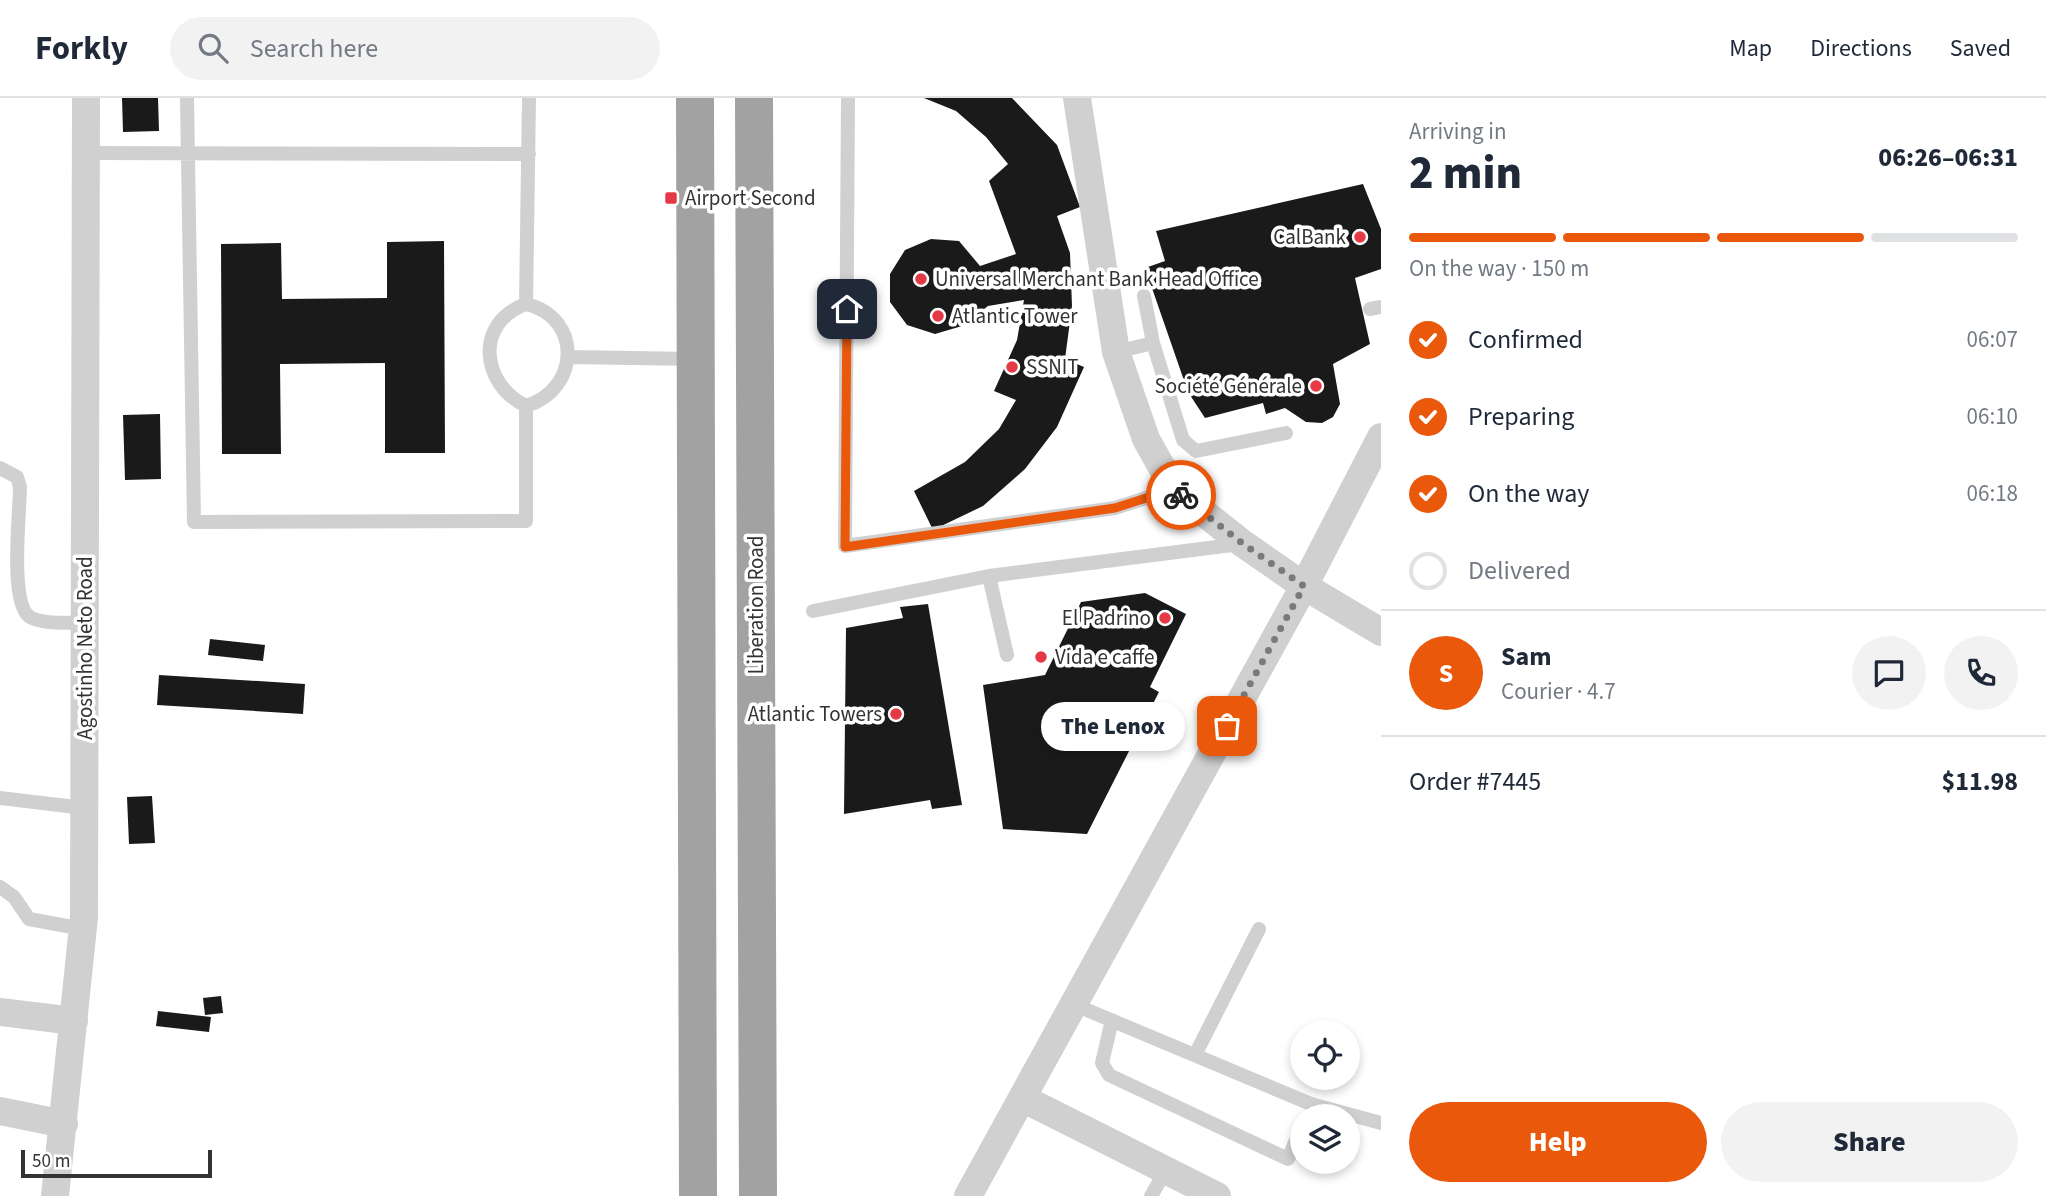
<!DOCTYPE html>
<html lang="en">
<head>
<meta charset="utf-8">
<style>
	body { margin:0; font-family:"Source Sans 3",sans-serif; background:#f2f2f3; color:#1f2937; height:100vh; display:flex; flex-direction:column; font-size:26px; white-space:nowrap }
	* { box-sizing:border-box; margin:0 }
	p { font-size:23px; color:#747a83 }
	.icon { flex:none; width:38px; height:38px; fill:none; stroke:currentColor; stroke-width:2; stroke-linecap:round; stroke-linejoin:round }
	.map { position:relative; flex:1; overflow:hidden }
	.drawer { display:flex; flex-direction:column; background:#fff; width:665px }
	.drawer>* { flex:none }
	.tools { position:absolute; left:1290px; top:922px; display:grid; gap:14px }
	.tools a { display:grid; place-items:center; width:70px; height:70px; border-radius:50%; background:#fff; box-shadow:0 4px 10px #0003; font-size:35px }
	.scale { position:absolute; left:21px; bottom:18px; width:191px; box-sizing:border-box; padding-left:7px; border:4px solid #333; border-top:0; font-size:19px; line-height:24px; white-space:nowrap; color:#333; -webkit-text-stroke:5px #fff; paint-order:stroke }
	.pin { position:absolute; display:grid; place-items:center; width:60px; height:60px; color:#fff; margin:-30px; border-radius:14px; box-shadow:0 4px 10px #0006 }
	.courier { position:absolute; display:grid; place-items:center; width:70px; height:70px; margin:-35px; border:5px solid #ea580c; border-radius:50%; background:#fff; color:#222; box-shadow:0 2px 9px #0007 }
	.bubble { position:absolute; height:49px; border-radius:24px; background:#fff; box-shadow:0 4px 10px #0003; font-size:23px; font-weight:800; line-height:49px; text-align:center }
	.headline em { font-style:normal; font-weight:800 }
	.headline div { display:flex; flex-direction:column-reverse }
	.headline { display:flex; align-items:center; justify-content:space-between; height:119px; padding:0 28px }
	h1 { font-size:46px; font-weight:800; line-height:52px }
	.bar { display:grid; grid-template-columns:repeat(4,1fr); gap:10px 7px; align-content:center; height:84px; padding:0 28px }
	.bar i { height:9px; border-radius:5px; background:#e0e1e3 }
	.bar .current { background:#ea580c }
	.bar p { grid-column:span 4 }
	.line { display:flex; align-items:center; gap:18px; padding:0 28px; border-top:2px solid #e0e1e3 }
	.line div { flex:1 }
	.round { display:grid; place-items:center; flex:none; width:74px; height:74px; border-radius:37px; background:#f2f2f3 }
	ol { padding:0 28px; list-style:none }
	li { display:flex; align-items:center; gap:21px; height:77px }
	li p { margin-inline-start:auto }
	li .icon { padding:7px; border-radius:50%; background:#ea580c; color:#fff; stroke-width:4 }
	li:last-child { color:#747a83 }
	li i { width:38px; height:38px; border:4px solid #e0e1e3; border-radius:50% }
	.action { display:flex; gap:14px; margin-top:auto; padding:14px 28px }
	.action a { flex:1; height:80px; border-radius:42px; background:#ea580c; color:#fff; font-size:28px; font-weight:800; line-height:80px; text-align:center }
	.action a+a { background:#f2f2f3; color:#1f2937 }
	header { display:flex; align-items:center; gap:42px; box-sizing:border-box; height:98px; padding:0 35px; background:#fff; border-bottom:2px solid #e0e1e3 }
	header strong { font-size:33px }
	nav { display:flex; gap:38px; margin-inline-start:auto; font-size:24px }
	.search { width:490px; height:63px; background:#f2f2f3; display:flex; align-items:center; gap:18px; box-sizing:border-box; padding:0 24px; border-radius:38px; color:#747a83; font-size:26px }
	main { display:flex; flex:1; min-height:0 }
	.map>svg:first-child { display:block }
	.building { fill:#1a1a1a }
	.lines { fill:none; stroke-linecap:round; stroke-linejoin:round }
	.service { stroke:#d0d0d0; stroke-width:14 }
	.minor { stroke:#d0d0d0; stroke-width:28 }
	.trunk { stroke:#a2a2a2; stroke-width:38 }
	.done { stroke:#7a7a7a; stroke-width:7; stroke-dasharray:0 12.6 }
	.route { stroke:#ea580c; stroke-width:9 }
	.poi-dot { fill:#e63946; stroke:#fff; stroke-width:2.5 }
	.labels { text-anchor:middle; stroke-width:7; stroke-linejoin:round; paint-order:stroke }
	.poi-label { font-size:21px; fill:#333; stroke:#fff; text-anchor:start }
	.street-label { font-size:21px; fill:#333; stroke:#fff }
</style>
</head>
<body>
<header>
<strong>Forkly</strong>
<div class="search"><svg class="icon" aria-label="search" viewBox="0 0 24 24"><circle cx="10" cy="10" r="6"/><path d="M15 15l6 6"/></svg>Search here</div>
<nav><a>Map</a><a>Directions</a><a>Saved</a></nav>
</header>
<main>
<div class="map">
<svg width="1381" height="1098" viewBox="0 0 1381 1098">
	<rect width="100%" height="100%" fill="#fff"/>
	<path class="building" d="M122,0h36l1,33 -36,1z
		M924,0h88l45,47 23,62 -23,9 13,37 2,53 -7,53 19,8 -27,60 -32,42 -42,37 -50,24 -19,-39 51,-29 34,-33 17,-29 -22,-9 23,-51 7,-40 -36,6 -26,20 -27,8 -28,-9 -17,-23v-28l15,-24 26,-11 28,2 21,25 36,-12 -27,-73 19,-17 -22,-27 -30,-26z
		M1363,86l18,45v40l-26,9 15,66 -37,20 7,40 -7,13 -11,6 -16,-1 -21,-14 -19,6 -3,-11 -58,15 -17,-26 -43,-124 20,-7 -9,-30z
		M444,143l1,212h-60v-90l-105,1 1,90h-59l-1,-210 60,-1 1,56 105,-1v-56z
		M160,316l1,65 -36,1 -2,-65z
		M1145,495l41,21 -36,73 9,5 -72,142 -84,-5 -20,-144 62,-10 36,-73z
		M928,506l34,201 -30,4 -2,-9 -86,14 2,-186 57,-10 -3,-11z
		M210,541l55,6 -2,16 -55,-6z
		M159,577l146,9 -2,30 -146,-9z
		M152,698l3,47 -26,1 -2,-47z
		M221,898l2,17 -18,2 -2,-17z
		M158,913l53,6 -2,15 -53,-6z"/>
	<g class="lines">
		<path class="service" d="M187,0l7,424 332,-1v-115
			M848,0l-3,448 270,-38 59,-19
			M86,55l443,1
			M1144,198l9,47 30,97 13,11 90,-18
			M526,206c56,13 55,85 0,102 -45,-22 -52,-83 0,-102z
			M526,206l3,-206
			M1370,211l11,-2
			M1116,254l37,-9
			M568,259l127,2
			M0,370l17,9 3,10c0,25 -11,117 10,130 14,8 38,5 54,6
			M989,478l18,79
			M813,513l176,-35 251,-32
			M0,700l84,10
			M0,789l14,10 15,22 54,10
			M1075,907l236,99 70,19
			M1112,922l-10,43 7,12 179,84 14,-33
			M1195,957l64,-126
			M1151,1098l15,-26"/>
		<path class="minor" d="M1077,0l39,254 30,87 28,50 68,54 62,43 77,46
			M0,914l74,9
			M1024,1001l193,97
			M0,1013l64,13
			M55,1098l29,-279 2,-819
			M968,1098l336,-610 77,-149"/>
		<path class="trunk" d="M695,0l3,1098
			M754,0l4,1098"/>
	</g>
	<g class="lines">
		<path class="done" d="M1181,397l61,48 62,43 -77,140"/>
		<path class="route" d="M847,211l-2,238 270,-39 59,-19 7,6"/>
	</g>
	<g class="poi-dot">
		<rect x="664" y="93" width="14" height="14" rx="3.5"/>
		<circle cx="1360" cy="139" r="7"/>
		<circle cx="921" cy="181" r="7"/>
		<circle cx="938" cy="218" r="7"/>
		<circle cx="1012" cy="269" r="7"/>
		<circle cx="1316" cy="288" r="7"/>
		<circle cx="1165" cy="520" r="7"/>
		<circle cx="1041" cy="559" r="7"/>
		<circle cx="896" cy="616" r="7"/>
	</g>
	<g class="labels">
		<g class="poi-label">
			<text x="685" y="107">Airport Second</text>
			<text x="1346" y="146" text-anchor="end">CalBank</text>
			<text x="935" y="188">Universal Merchant Bank Head Office</text>
			<text x="952" y="225">Atlantic Tower</text>
			<text x="1026" y="276">SSNIT</text>
			<text x="1302" y="295" text-anchor="end">Société Générale</text>
			<text x="1151" y="527" text-anchor="end">El Padrino</text>
			<text x="1055" y="566">Vida e caffe</text>
			<text x="882" y="623" text-anchor="end">Atlantic Towers</text>
		</g>
		<g class="street-label">
			<text transform="translate(756 507) rotate(-90)" y="7">Liberation Road</text>
			<text transform="translate(85 550) rotate(-90)" y="7">Agostinho Neto Road</text>
		</g>
	</g>
</svg>
<div class="tools">
<a><svg class="icon" aria-label="locate" viewBox="0 0 24 24"><circle cx="12" cy="12" r="6"/><path d="M12 2v4M12 18v4M2 12h4M18 12h4"/></svg></a>
<a><svg class="icon" aria-label="layers" viewBox="0 0 24 24"><path d="M12 4l9 5-9 5-9-5zM3 14l9 5 9-5"/></svg></a>
</div>
<div class="scale">50 m</div>
<div class="pin" style="left:1227px;top:628px;background:#ea580c"><svg class="icon" aria-label="bag" viewBox="0 0 24 24"><path d="M5 8h14l-1 12H6zM9 8a3 3 0 0 1 6 0"/></svg></div>
<div class="pin" style="left:847px;top:211px;background:#1f2937"><svg class="icon" aria-label="home" viewBox="0 0 24 24"><path d="M3 11l9-7 9 7M6 9v11h12V9"/></svg></div>
<div class="courier" style="left:1181px;top:397px"><svg class="icon" aria-label="bike" viewBox="0 0 24 24"><circle cx="6" cy="16" r="4"/><circle cx="18" cy="16" r="4"/><path d="M6 16l4-8h5l3 8M10 8l3 8H6M13 5h3"/></svg></div>
<div class="bubble" style="left:1041px;top:604px;width:144px">The Lenox</div>
</div>
<section class="drawer">
<div class="headline"><div><h1>2 min</h1><p>Arriving in</p></div><em>06:26–06:31</em></div>
<div class="bar"><i class="current"></i><i class="current"></i><i class="current"></i><i></i><p>On the way · 150 m</p></div>
<ol>
<li><svg class="icon" aria-label="check" viewBox="0 0 24 24"><path d="M5 12l5 5 9-10"/></svg>Confirmed<p>06:07</p></li>
<li><svg class="icon" aria-label="check" viewBox="0 0 24 24"><path d="M5 12l5 5 9-10"/></svg>Preparing<p>06:10</p></li>
<li><svg class="icon" aria-label="check" viewBox="0 0 24 24"><path d="M5 12l5 5 9-10"/></svg>On the way<p>06:18</p></li>
<li><i></i>Delivered</li>
</ol>
<div class="line" style="height:126px"><b class="round" style="background:#ea580c;color:#fff">S</b><div><b>Sam</b><p>Courier · 4.7</p></div><a class="round"><svg class="icon" aria-label="chat" viewBox="0 0 24 24"><path d="M4 5h16v11H9l-5 4z"/></svg></a><a class="round"><svg class="icon" aria-label="phone" viewBox="0 0 24 24"><path d="M5 4h4l2 5-3 2q2 4 5 5l2-3 5 2v4C11 20 4 13 5 4z"/></svg></a></div>
<div class="line" style="height:91px"><div>Order #7445</div><b>$11.98</b></div>
<div class="action"><a>Help</a><a>Share</a></div>
</section>
</main>
</body>
</html>
